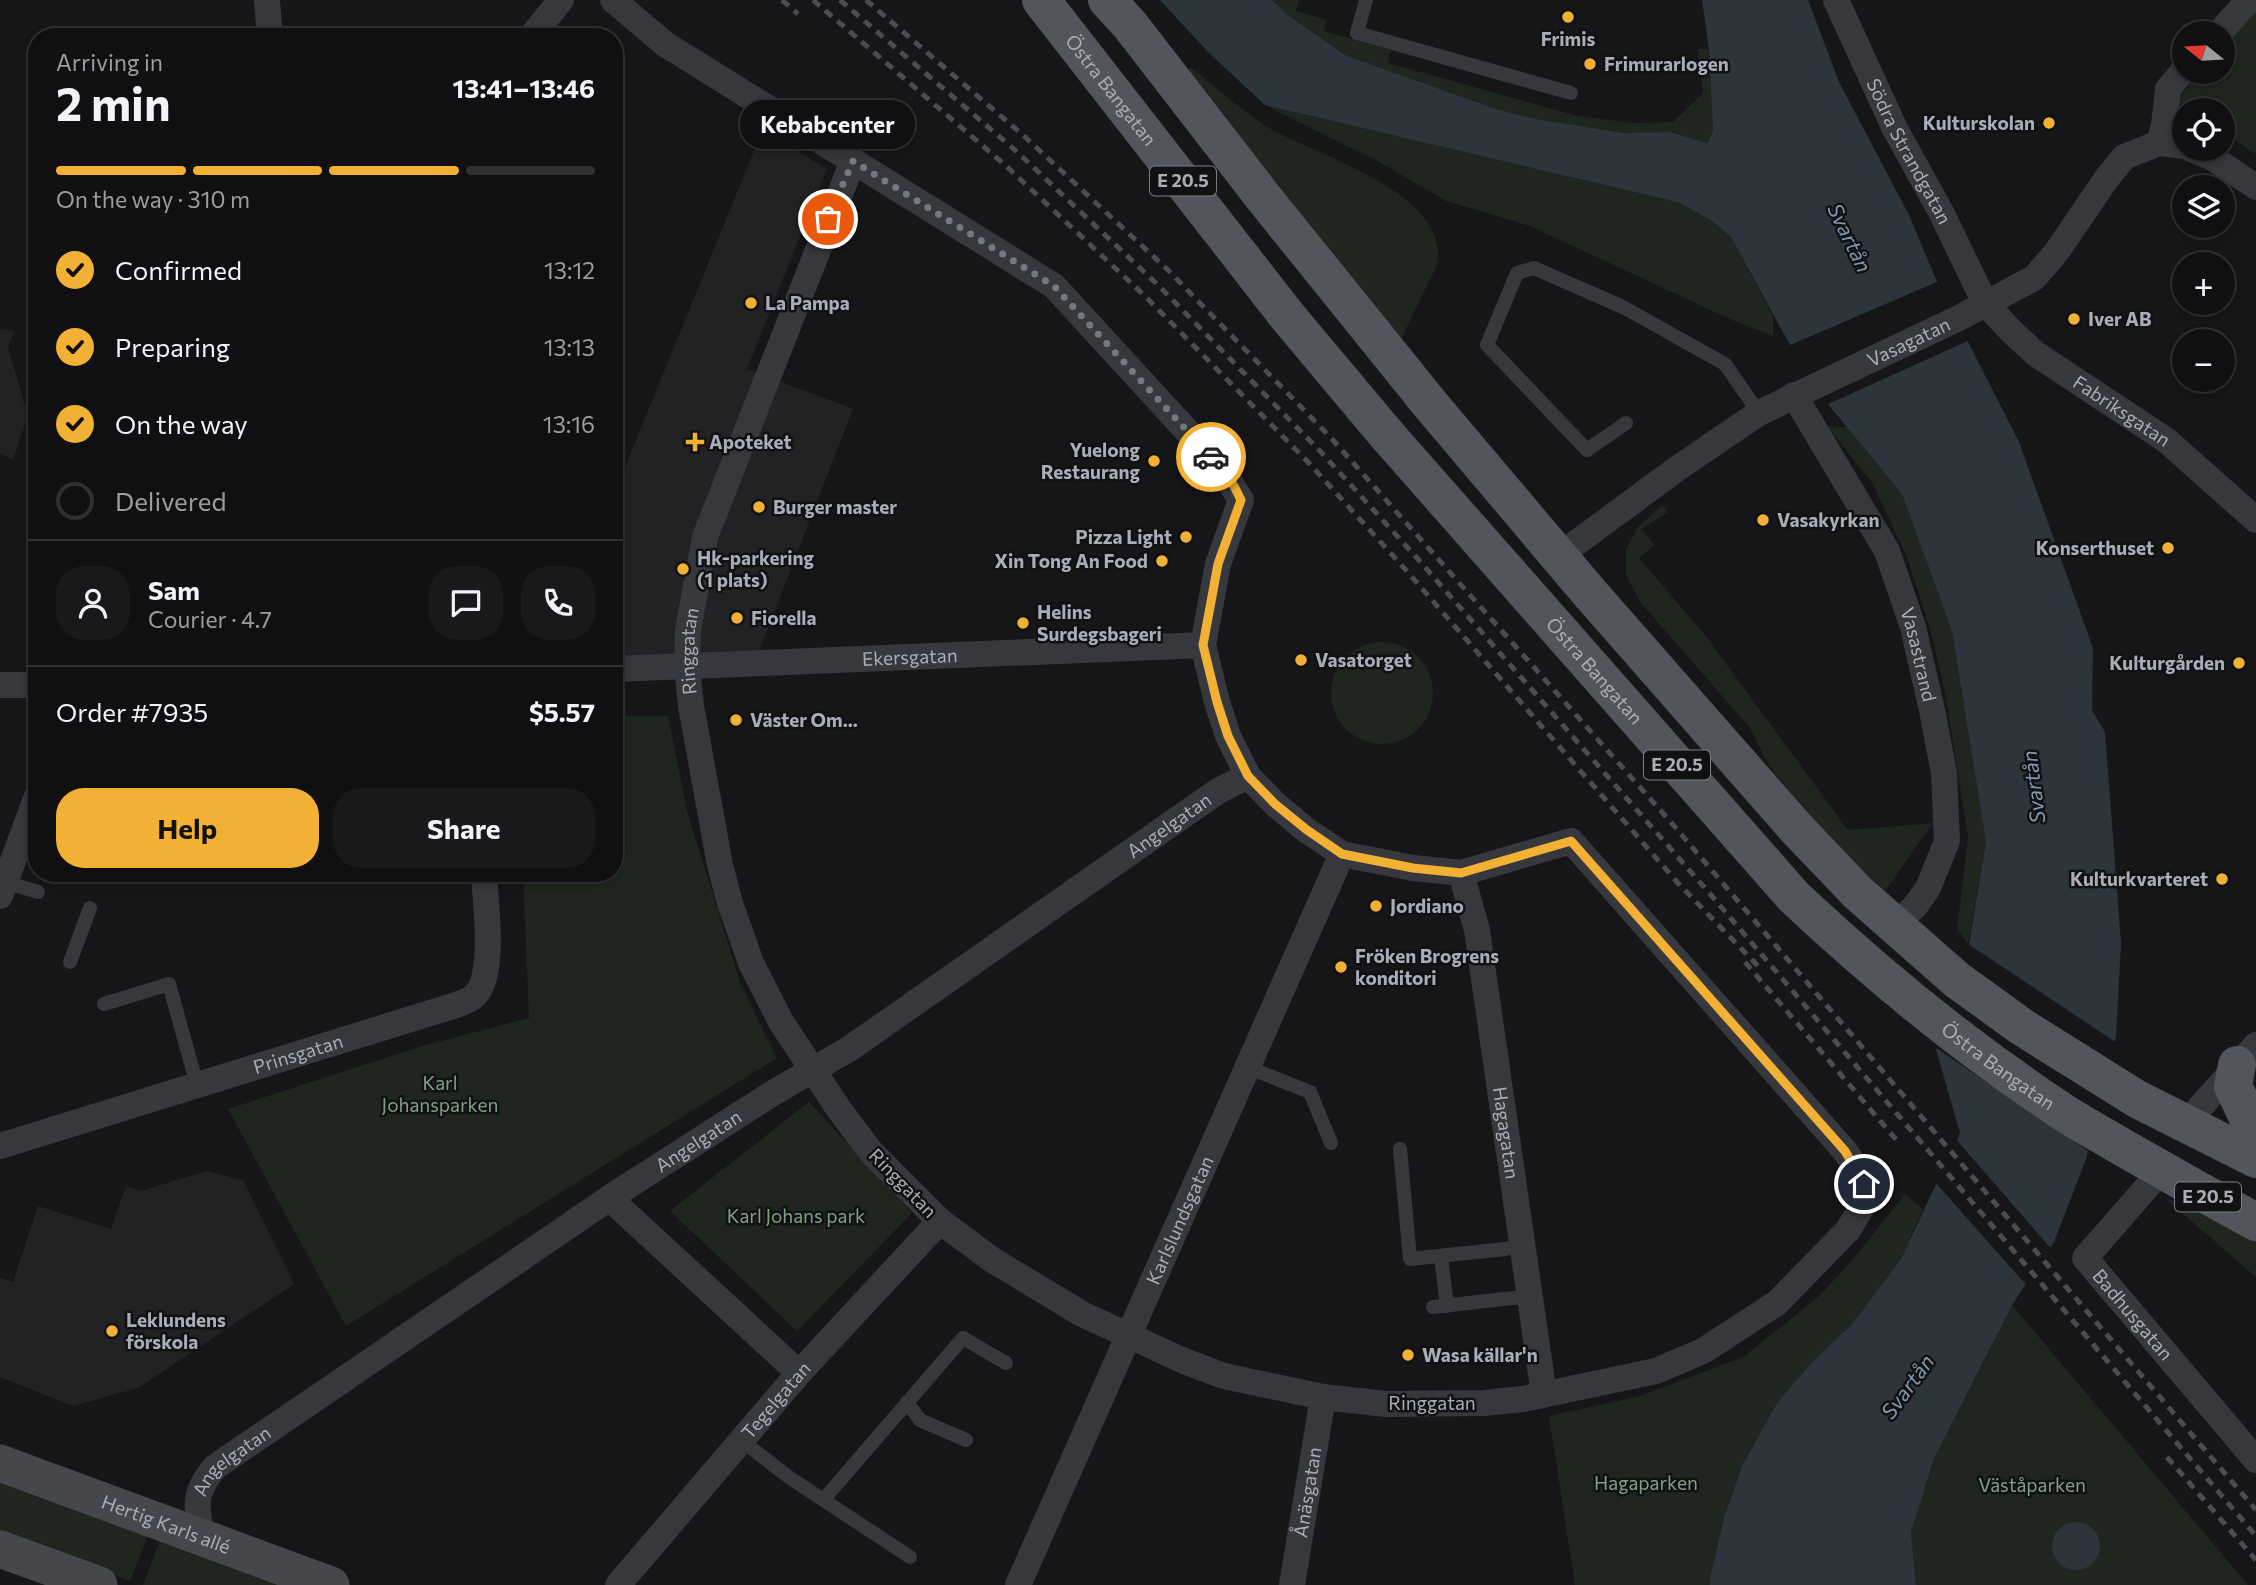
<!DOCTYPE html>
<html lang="en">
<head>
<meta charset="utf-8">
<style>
	body { margin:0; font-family:Commissioner,sans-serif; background:#19191b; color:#f1f3f6; height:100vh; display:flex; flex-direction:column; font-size:26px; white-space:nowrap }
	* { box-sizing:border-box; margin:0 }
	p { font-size:23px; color:#9c9d9f }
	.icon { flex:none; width:38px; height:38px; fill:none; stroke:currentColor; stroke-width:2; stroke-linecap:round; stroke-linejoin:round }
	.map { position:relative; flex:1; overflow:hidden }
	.sheet { position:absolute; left:28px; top:28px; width:595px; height:854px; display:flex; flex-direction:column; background:#101012; border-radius:28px; box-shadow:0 4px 10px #0003,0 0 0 2px #303032 }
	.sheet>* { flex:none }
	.needle { width:46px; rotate:288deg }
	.tools { position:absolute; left:2172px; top:21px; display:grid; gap:14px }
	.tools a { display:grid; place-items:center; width:63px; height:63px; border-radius:50%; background:#101012; box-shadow:0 4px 10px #0003,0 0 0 2px #303032; font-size:35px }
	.pin { position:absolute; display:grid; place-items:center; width:60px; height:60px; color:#fff; margin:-30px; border:4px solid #fff; border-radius:50%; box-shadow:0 2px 7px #0007 }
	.courier { position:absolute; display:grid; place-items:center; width:70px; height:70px; margin:-35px; border:5px solid #f2b134; border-radius:50%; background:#fff; color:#222; box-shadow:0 2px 9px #0007 }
	.bubble { position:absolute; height:49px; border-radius:24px; background:#101012; box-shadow:0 4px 10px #0003,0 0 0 2px #303032; font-size:23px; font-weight:700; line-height:49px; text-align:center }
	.headline em { font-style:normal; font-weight:700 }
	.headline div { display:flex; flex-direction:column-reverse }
	.headline { display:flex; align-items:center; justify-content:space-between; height:119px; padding:0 28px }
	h1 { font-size:46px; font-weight:700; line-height:52px }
	.bar { display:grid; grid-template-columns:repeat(4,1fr); gap:10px 7px; align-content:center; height:84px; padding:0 28px }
	.bar i { height:9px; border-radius:5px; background:#303032 }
	.bar .current { background:#f2b134 }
	.bar p { grid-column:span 4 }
	.line { display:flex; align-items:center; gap:18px; padding:0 28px; border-top:2px solid #303032 }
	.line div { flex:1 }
	.round { display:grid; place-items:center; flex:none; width:74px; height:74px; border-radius:28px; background:#19191b }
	ol { padding:0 28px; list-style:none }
	li { display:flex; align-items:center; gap:21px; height:77px }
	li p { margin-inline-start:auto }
	li .icon { padding:7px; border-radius:50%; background:#f2b134; color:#111; stroke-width:4 }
	li:last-child { color:#9c9d9f }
	li i { width:38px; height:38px; border:4px solid #303032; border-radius:50% }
	.action { display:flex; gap:14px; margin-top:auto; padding:14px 28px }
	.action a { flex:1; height:80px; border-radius:28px; background:#f2b134; color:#111; font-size:28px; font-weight:700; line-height:80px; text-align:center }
	.action a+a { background:#19191b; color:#f1f3f6 }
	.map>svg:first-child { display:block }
	.built { fill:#222225 }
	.green { fill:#1e261f }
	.water { fill:#2c353c }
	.pier { fill:#161618 }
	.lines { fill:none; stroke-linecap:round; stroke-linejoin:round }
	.lane { stroke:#37383d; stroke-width:14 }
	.street { stroke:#37383d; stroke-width:26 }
	.secondary { stroke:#45474d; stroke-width:37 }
	.primary { stroke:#53555c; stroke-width:38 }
	.rail { stroke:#4a4c52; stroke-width:5; stroke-dasharray:9 7; stroke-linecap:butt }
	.done { stroke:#757880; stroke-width:7; stroke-dasharray:0 12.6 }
	.route { stroke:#f2b134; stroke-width:9 }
	.poi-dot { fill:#f2b134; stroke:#111113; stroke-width:2.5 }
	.labels { text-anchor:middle; stroke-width:5; stroke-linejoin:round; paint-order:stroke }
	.shield { fill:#111113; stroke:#7b7e86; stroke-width:2 }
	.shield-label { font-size:18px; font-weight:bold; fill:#a8adb8 }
	.poi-label { font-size:19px; font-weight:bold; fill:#a8adb8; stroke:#111113; text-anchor:start }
	.street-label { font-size:19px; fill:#a8adb8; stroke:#111113 }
	.park-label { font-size:19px; fill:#7fa381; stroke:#111113 }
	.water-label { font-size:21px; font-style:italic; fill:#7f9bb3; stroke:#111113 }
</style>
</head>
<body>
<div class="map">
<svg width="2256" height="1585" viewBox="0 0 2256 1585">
	<rect width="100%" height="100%" fill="#161618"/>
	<path class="built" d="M763,129l64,40 -80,200 106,40 -95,245 -144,3v-163z
		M0,329l14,2 -6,17 20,67 -15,45 -13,-7z
		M206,1171l37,9 51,104 -156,104 -65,18 -73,-29v-99l13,4 25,-76 73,23 15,-43 15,5z"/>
	<path class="green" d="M1272,0h27l-3,11 31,9 -3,11 67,19 -3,13 190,53 55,7 40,-1 30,-29 -5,-44h11l4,83 -6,11 -37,-11 -46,1 -88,-14 -34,-8 -155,-55 -58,-40z
		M2256,8v146l-33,-22 -1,-22h-33l-13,-9 25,-29h21l1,-25z
		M1191,67c26,21 51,45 80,62 46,26 173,63 167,130 0,8 -7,17 -10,24 -10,21 -20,42 -30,63l-216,-273z
		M1265,105l412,97 34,18 20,17 42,79v20l-41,-16 -202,-94 -84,-25 -70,-41z
		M1827,426l20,1 55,67 50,137 34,211 -18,102 -11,-15 11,-92 -23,-145 -14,-60 -24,-75 -34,-73z
		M1662,505l6,7 -26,17 12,16 -15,13 66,77 143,195 85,-7 -48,68 -50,-45 -39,-46 -28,-36 -18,-36 -109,-125 -15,-28v-26l12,-22z
		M1331 693a51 51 0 1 1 102 0a51 51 0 1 1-102 0Z
		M614,716h54l19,95 54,174 36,73 -431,268 -118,-217 194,-63 107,-28 -6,-145h91z
		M809,1102l103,111 -115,118 -127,-120z
		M1905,1194l18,15 -22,50 -48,64 -41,39 -35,41 -34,61 -18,50 -14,59 -1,12h-135l-26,-169 91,-20 103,-39 76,-61 30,-32z
		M2166,1199l17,4 73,36v38z
		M2012,1305l236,280h-332l-5,-53 23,-73z
		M0,1479l148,56 -18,46 -130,-49z
		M161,1538l127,47h-145z"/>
	<path class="water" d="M1160,0h112l17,16 58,40 155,55 34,8 88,14 46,-1 37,11 6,-11 -4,-83 -7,-49h106l31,82 70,133 26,62 84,165 74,206 -1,62 13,22 16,211 -5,93 -30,123 -32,83 -42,63 -78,154 -23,73 5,53h-206l1,-12 14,-59 18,-50 34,-61 35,-41 41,-39 48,-64 59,-126 -24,-84 33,-105 17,-102 -34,-211 -50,-137 -74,-90 -39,-61 -58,-106 -20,-17 -34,-18 -412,-97 -57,-53z
		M2052 1546a24 24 0 1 1 48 0a24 24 0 1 1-48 0Z"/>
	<path class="pier" d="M1939,281l31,59 -144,65 -38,-59z
		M1968,944l149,99 -26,110 -156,-106z
		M1954,1137l99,114 -25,36 -93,-105z"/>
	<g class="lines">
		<path class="lane" d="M1366,0l-9,33 214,60
			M1626,423l-39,27 -100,-105 30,-72 17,-5 89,39 102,57 34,49
			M5,882l33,10
			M70,962l20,-54
			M104,1004l65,-20 28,101
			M1247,1067l63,25 21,51
			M1400,1149l10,110 95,-10 17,-5
			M1441,1256l6,50
			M1433,1307l97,-11
			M907,1402l13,18 46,20
			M742,1441l48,37 120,79
			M824,1499l139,-161 43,25"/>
		<g class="street">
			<path d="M267,0l3,37"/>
			<path id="s1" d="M613,0l52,44 389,242 166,181 21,33 -23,64 -15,81 14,57 11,34 20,40 27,28 31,26 36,24 71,14 48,5 110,-32 274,310 16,24 6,18 -4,12 -15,25 -71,73 -74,48 -47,20 -133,28 -39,4 -98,1 -63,-7 -99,-21 -40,-15 -102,-47 -91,-55 -51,-38 -69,-69 -33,-44 -57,-86 -30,-59 -21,-60 -10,-38 -29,-159 -4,-40 1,-36 17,-93 148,-376"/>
			<path id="s2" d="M1836,0l59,129 46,83 44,91 27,29 24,22 130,86 90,80"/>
			<path d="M2219,33l30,-33"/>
			<path d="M531,37l30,-37"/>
			<path d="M2159,143l5,-18 4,-36 16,-19"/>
			<path d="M2191,149l20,8 45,30"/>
			<path id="s3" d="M1794,395l93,156 26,76 19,83 12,63 3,68 -19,47 -12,17 -21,21"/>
			<path id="s4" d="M1560,555l118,-87 81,-55 200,-95 75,-40 21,-24 52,-76 17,-21 35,-14 25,3"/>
			<path id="s5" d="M614,669l589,-24"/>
			<path d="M0,685h37"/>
			<path id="s6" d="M1461,873l16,57 67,465"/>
			<path d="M0,896l37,-100"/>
			<path d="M2184,1125l72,-80"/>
			<path id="s7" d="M0,1146l453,-140c6,-2 15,-5 20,-9 24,-18 12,-96 11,-124"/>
			<path id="s8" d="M2162,1170l-77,88 171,202"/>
			<path d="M614,1195l6,13 179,165"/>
			<path id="s9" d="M202,1537c-6,-31 -9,-44 13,-70l399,-272 159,-102 76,-44 369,-258 30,-15"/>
			<path id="s10" d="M618,1585l181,-212 141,-152"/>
			<path id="s11" d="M1018,1585l324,-731"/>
			<path id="s12" d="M1292,1585l31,-188"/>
		</g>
		<g class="secondary">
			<path id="s13" d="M0,1463l331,122"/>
			<path d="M0,1549l99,36"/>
		</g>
		<g class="primary">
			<path id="s14" d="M1041,0l247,317 99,118 407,462c81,76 167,147 260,209 21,15 45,27 68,41 44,25 89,51 134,75"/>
			<path d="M1107,0l23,25 133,172 167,207 158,187 208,237 61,64 100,88 65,47 115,72 119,60"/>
			<path d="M2237,1065l-4,21 14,30 9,12"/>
		</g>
		<path class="rail" d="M782,0l16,14
			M813,0l192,165 140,131 163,166 97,107 272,313 81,84
			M840,0l175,150 143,135 162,166 97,107 294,337 545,641
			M866,0l158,136 144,134 164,169 337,381 587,690
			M1745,962l154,181
			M2167,1457l89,103"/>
	</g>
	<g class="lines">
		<path class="done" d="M828,219l25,-58 201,125 157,171"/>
		<path class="route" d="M1211,457l23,29 7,14 -23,64 -15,81 14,57 11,34 20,40 27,28 32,26 35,24 71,14 48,5 110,-32 274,310 19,33"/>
	</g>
	<g class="poi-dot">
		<circle cx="1568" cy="17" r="7"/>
		<circle cx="1590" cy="64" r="7"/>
		<circle cx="2049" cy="123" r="7"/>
		<circle cx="751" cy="303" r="7"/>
		<circle cx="2074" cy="319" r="7"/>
		<path d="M691.5 431.5h7v7h7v7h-7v7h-7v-7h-7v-7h7z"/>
		<circle cx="1154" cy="461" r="7"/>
		<circle cx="759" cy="507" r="7"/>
		<circle cx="1763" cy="520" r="7"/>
		<circle cx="1186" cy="537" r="7"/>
		<circle cx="2168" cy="548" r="7"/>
		<circle cx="1162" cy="561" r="7"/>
		<circle cx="683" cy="569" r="7"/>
		<circle cx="737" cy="618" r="7"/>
		<circle cx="1023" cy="623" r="7"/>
		<circle cx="1301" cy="660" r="7"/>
		<circle cx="2239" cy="663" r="7"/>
		<circle cx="736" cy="720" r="7"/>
		<circle cx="2222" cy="879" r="7"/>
		<circle cx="1376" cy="906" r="7"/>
		<circle cx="1341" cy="967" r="7"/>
		<circle cx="112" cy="1331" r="7"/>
		<circle cx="1408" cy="1355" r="7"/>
	</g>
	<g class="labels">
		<g class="shield">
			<rect x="1150" y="166.5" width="66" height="29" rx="5"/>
			<rect x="1644" y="750.5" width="66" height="29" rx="5"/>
			<rect x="2175" y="1182.5" width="66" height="29" rx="5"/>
		</g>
		<g class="shield-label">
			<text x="1183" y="187">E 20.5</text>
			<text x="1677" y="771">E 20.5</text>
			<text x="2208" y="1203">E 20.5</text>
		</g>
		<g class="poi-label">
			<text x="1568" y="46" text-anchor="middle">Frimis</text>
			<text x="1604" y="71">Frimurarlogen</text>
			<text x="2035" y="130" text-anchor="end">Kulturskolan</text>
			<text x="765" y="310">La Pampa</text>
			<text x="2088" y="326">Iver AB</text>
			<text x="709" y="449">Apoteket</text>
			<text x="1140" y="457" text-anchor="end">Yuelong<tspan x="1140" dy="22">Restaurang</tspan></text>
			<text x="773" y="514">Burger master</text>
			<text x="1777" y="527">Vasakyrkan</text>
			<text x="1172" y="544" text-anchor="end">Pizza Light</text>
			<text x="2154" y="555" text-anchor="end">Konserthuset</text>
			<text x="697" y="565">Hk-parkering<tspan x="697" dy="22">(1 plats)</tspan></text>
			<text x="1148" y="568" text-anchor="end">Xin Tong An Food</text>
			<text x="1037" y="619">Helins<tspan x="1037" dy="22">Surdegsbageri</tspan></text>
			<text x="751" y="625">Fiorella</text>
			<text x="1315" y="667">Vasatorget</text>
			<text x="2225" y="670" text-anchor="end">Kulturgården</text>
			<text x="750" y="727">Väster Om...</text>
			<text x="2208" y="886" text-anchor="end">Kulturkvarteret</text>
			<text x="1390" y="913">Jordiano</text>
			<text x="1355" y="963">Fröken Brogrens<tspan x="1355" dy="22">konditori</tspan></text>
			<text x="126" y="1327">Leklundens<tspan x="126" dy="22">förskola</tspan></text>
			<text x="1422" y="1362">Wasa källar'n</text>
		</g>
		<g class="street-label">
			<text dy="7" stroke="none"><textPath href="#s14" startOffset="114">Östra Bangatan</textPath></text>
			<text dy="7" stroke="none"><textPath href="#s2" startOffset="168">Södra Strandgatan</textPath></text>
			<text dy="7" stroke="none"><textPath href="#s4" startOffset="410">Vasagatan</textPath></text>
			<text dy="7" stroke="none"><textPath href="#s2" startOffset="513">Fabriksgatan</textPath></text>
			<text dy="7" stroke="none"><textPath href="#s1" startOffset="3607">Ringgatan</textPath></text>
			<text dy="7" stroke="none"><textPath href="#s3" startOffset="290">Vasastrand</textPath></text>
			<text dy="7" stroke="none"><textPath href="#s5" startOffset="296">Ekersgatan</textPath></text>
			<text dy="7" stroke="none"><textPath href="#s14" startOffset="870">Östra Bangatan</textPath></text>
			<text dy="7" stroke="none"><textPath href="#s9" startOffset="1225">Angelgatan</textPath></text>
			<text dy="7" stroke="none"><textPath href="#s7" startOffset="312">Prinsgatan</textPath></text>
			<text dy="7" stroke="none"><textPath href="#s14" startOffset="1437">Östra Bangatan</textPath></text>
			<text dy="7" stroke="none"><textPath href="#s6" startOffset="264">Hagagatan</textPath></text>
			<text dy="7" stroke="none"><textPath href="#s9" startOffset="658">Angelgatan</textPath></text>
			<text transform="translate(903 1183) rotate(46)" y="7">Ringgatan</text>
			<text dy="7" stroke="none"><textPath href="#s11" startOffset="399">Karlslundsgatan</textPath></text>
			<text dy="7" stroke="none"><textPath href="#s8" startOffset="191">Badhusgatan</textPath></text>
			<text dy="7" stroke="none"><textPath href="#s10" startOffset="243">Tegelgatan</textPath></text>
			<text x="1432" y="1410">Ringgatan</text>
			<text dy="7" stroke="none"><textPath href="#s9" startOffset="91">Angelgatan</textPath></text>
			<text dy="7" stroke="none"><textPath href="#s12" startOffset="94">Ånäsgatan</textPath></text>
			<text dy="7" stroke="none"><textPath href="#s13" startOffset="177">Hertig Karls allé</textPath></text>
		</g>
		<g class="park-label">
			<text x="440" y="1090">Karl<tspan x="440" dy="22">Johansparken</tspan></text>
			<text x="796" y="1223">Karl Johans park</text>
			<text x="1646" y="1490">Hagaparken</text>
			<text x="2032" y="1492">Väståparken</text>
		</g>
		<g class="water-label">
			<text transform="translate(1849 238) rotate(64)" y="7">Svartån</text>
			<text transform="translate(2034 787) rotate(-97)" y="7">Svartån</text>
			<text transform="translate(1908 1387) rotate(-54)" y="7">Svartån</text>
		</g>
	</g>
</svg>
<div class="tools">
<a><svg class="needle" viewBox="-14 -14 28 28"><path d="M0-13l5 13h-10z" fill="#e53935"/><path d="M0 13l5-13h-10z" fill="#9c9d9f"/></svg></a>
<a><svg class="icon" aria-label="locate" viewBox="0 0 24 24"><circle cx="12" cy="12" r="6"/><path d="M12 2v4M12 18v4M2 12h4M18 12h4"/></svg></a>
<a><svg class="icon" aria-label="layers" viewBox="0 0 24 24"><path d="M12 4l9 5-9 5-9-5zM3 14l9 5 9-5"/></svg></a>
<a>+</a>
<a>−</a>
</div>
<div class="pin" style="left:828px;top:219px;background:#ea580c"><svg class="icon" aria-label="bag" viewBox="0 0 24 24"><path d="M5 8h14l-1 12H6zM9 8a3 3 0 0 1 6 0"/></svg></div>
<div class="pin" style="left:1864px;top:1184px;background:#1f2937"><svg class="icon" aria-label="home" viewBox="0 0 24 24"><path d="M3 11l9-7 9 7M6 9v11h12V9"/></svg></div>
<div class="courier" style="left:1211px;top:457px"><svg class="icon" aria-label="car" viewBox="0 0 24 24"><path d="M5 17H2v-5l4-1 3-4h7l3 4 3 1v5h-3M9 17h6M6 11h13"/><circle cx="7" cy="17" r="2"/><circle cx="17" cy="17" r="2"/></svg></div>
<div class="bubble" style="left:740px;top:100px;width:175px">Kebabcenter</div>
<section class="sheet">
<div class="headline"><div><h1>2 min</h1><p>Arriving in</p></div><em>13:41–13:46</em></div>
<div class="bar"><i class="current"></i><i class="current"></i><i class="current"></i><i></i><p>On the way · 310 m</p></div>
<ol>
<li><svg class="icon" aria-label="check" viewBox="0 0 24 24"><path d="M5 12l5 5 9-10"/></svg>Confirmed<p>13:12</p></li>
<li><svg class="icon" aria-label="check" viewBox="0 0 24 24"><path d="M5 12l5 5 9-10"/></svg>Preparing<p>13:13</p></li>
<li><svg class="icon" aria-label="check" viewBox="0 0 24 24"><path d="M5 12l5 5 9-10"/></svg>On the way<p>13:16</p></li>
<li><i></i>Delivered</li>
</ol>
<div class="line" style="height:126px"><a class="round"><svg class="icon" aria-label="person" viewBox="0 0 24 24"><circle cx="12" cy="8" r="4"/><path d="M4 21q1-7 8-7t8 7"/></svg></a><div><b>Sam</b><p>Courier · 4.7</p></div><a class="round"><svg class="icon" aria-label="chat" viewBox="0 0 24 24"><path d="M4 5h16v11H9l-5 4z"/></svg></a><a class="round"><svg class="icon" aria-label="phone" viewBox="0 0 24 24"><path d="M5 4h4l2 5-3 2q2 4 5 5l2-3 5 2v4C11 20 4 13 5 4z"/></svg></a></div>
<div class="line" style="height:91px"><div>Order #7935</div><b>$5.57</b></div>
<div class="action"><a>Help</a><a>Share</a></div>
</section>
</div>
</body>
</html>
